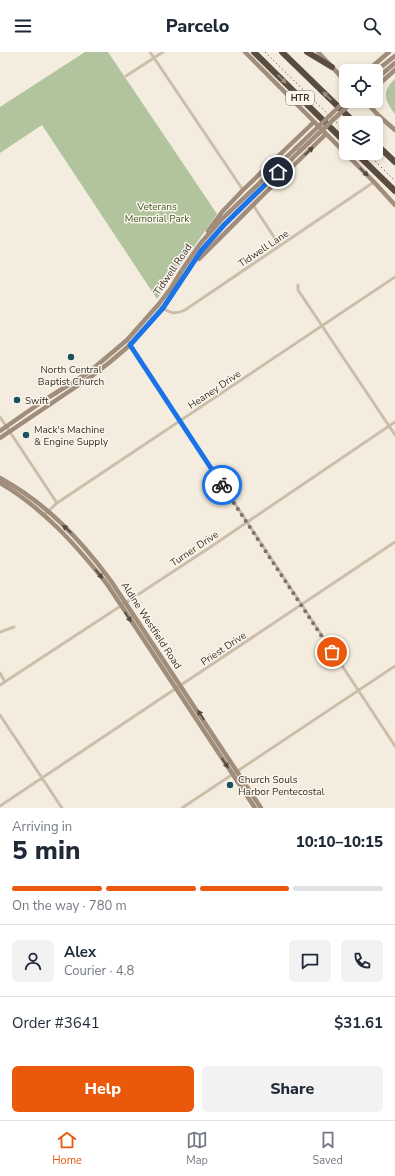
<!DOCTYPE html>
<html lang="en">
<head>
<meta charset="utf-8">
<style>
	body { margin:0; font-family:"Nunito Sans",sans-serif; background:#f2f2f3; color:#1f2937; height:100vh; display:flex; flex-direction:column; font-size:15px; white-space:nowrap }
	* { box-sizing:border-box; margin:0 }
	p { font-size:13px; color:#747a83 }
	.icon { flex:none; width:22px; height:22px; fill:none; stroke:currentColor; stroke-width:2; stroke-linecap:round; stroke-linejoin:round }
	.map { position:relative; height:756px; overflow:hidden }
	.side { display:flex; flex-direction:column; background:#fff; flex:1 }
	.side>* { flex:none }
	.buttons { position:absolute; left:339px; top:12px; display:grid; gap:8px }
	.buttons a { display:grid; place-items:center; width:44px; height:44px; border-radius:6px; background:#fff; box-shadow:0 2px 6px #0003; font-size:20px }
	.pin { position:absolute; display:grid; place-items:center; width:34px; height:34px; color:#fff; margin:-17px; border:2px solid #fff; border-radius:50%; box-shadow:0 1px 4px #0007 }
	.courier { position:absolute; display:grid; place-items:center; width:40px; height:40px; margin:-20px; border:3px solid #1a73e8; border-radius:50%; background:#fff; color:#222; box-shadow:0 1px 5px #0007 }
	.summary em { font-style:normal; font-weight:800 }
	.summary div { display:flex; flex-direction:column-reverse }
	.summary { display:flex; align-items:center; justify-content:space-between; height:68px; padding:0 12px }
	h1 { font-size:26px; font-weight:800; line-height:30px }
	.bar { display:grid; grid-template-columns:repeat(4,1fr); gap:6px 4px; align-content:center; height:48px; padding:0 12px }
	.bar i { height:5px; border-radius:3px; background:#e0e1e3 }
	.bar .active { background:#ea580c }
	.bar p { grid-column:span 4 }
	.line { display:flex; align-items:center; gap:10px; padding:0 12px; border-top:1px solid #e0e1e3 }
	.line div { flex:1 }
	.round { display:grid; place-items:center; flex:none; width:42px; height:42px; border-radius:6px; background:#f2f2f3 }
	.cta { display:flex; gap:8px; margin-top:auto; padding:8px 12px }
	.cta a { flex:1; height:46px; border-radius:6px; background:#ea580c; color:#fff; font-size:16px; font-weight:800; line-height:46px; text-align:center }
	.cta a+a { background:#f2f2f3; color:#1f2937 }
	header { display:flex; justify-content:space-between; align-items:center; height:52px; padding:0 12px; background:#fff; font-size:18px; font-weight:800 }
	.tabs { display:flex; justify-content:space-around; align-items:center; height:56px; border-top:1px solid #e0e1e3; background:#fff; font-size:11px; color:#747a83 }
	.tabs a { display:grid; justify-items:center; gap:2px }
	.tabs .active { color:#ea580c }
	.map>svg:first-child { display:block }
	.green { fill:#b2c49e }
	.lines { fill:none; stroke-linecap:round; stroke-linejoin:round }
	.minor { stroke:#cdbeaa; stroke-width:3 }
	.secondary { stroke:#a08d7b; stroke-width:4.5 }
	.motorway { stroke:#5b4c40; stroke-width:6 }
	.rail { stroke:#3a312a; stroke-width:1; stroke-dasharray:1 3; stroke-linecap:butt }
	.secondary-bridge { stroke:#a08d7b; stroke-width:4.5 }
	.oneway { fill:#9b9085 }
	.oneway2 { fill:#54483e }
	.done { stroke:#7b7369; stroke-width:4; stroke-dasharray:0 7.2 }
	.route { stroke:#1a73e8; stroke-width:5 }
	.poi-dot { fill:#1d505d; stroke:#fbf6ec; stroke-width:1.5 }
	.labels { text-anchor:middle; stroke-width:3; stroke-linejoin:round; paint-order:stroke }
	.shield { fill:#fbf6ec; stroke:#746c64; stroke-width:1 }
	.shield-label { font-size:9px; font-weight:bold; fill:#3a312a }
	.park-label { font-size:10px; fill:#43592c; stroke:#fbf6ec }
	.street-label { font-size:10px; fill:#3a312a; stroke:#fbf6ec }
	.poi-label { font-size:10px; fill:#3a312a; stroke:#fbf6ec; text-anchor:start }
</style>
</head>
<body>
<header><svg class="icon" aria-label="menu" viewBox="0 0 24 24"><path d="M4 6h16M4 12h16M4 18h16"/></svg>Parcelo<svg class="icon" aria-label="search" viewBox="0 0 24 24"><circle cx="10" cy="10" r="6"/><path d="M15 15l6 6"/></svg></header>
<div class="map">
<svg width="395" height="756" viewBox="0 0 395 756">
	<rect width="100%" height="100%" fill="#f4eddf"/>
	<path class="green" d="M85,0h23l109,162 -60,85 -115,-174 -42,28v-46z
		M395,27v35c-10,-12 -14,-23 0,-35z"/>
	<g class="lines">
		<path class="minor" d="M150,0l93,138
			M126,24l37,-24
			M253,153l27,41
			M298,233v5l97,145
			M161,255c9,6 14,8 24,3l189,-128
			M127,288l268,406
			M0,365l57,86
			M44,463l13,-12 338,-226
			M0,580l14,-5
			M0,621l5,9
			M0,633l206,-135 189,-128
			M0,663l62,93
			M0,754l395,-264
			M182,756l213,-142"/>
		<path class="secondary" d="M245,0l129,130 21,23
			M318,0l28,30
			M367,19l22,-19
			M376,19l19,-15
			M376,27l19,-16
			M376,35l19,-17
			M365,49l13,14 17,15
			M208,179l14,-19 21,-22 71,-68
			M199,207l63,-63 64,-62
			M0,379l43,-30 46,-29 38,-32 31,-35 13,-17 11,-18 18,-26 21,-24 75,-72
			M0,386l92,-62 18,-14 20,-17 33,-37 38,-57 23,-26 76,-74
			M0,426c46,25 80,61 111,103l150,227
			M0,431c43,25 76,62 107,101l148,224"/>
		<path class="motorway" d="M254,0l92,91
			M282,0l73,71
			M307,0l25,15
			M376,92l19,18
			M356,101l39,38"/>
		<path class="rail" d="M265,0l81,80
			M367,101l28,28"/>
		<path class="secondary-bridge" d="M296,96l50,-48
			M300,99l53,-50"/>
	</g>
	<defs><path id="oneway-solid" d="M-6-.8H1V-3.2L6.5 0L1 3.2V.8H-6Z"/></defs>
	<g class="oneway">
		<use href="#oneway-solid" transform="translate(282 27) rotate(45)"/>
		<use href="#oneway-solid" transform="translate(327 44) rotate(-136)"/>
	</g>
	<g class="oneway2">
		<use href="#oneway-solid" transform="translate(309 99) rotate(-43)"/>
		<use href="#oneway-solid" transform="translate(364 120) rotate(45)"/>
		<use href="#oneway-solid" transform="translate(67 477) rotate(-138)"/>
		<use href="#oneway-solid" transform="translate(99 522) rotate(52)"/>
		<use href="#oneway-solid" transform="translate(128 565) rotate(57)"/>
		<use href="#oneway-solid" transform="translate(201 663) rotate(-123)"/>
		<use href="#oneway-solid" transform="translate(225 711) rotate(57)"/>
	</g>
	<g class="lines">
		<path class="done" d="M222,433l110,167"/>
		<path class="route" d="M222,433l-92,-140 33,-37 38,-57 23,-26 54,-53"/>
	</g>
	<g class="poi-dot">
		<circle cx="71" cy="305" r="4"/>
		<circle cx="17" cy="348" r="4"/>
		<circle cx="26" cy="383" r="4"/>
		<circle cx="230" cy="733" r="4"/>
	</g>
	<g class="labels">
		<rect class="shield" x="286" y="39" width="28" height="14" rx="3"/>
		<g class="shield-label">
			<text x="300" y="49">HTR</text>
		</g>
		<g class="park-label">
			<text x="157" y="158">Veterans<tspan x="157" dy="12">Memorial Park</tspan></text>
		</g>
		<g class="street-label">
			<text transform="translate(263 196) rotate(-34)" y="4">Tidwell Lane</text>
			<text transform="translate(172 217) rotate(-56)" y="4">Tidwell Road</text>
			<text transform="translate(214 337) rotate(-34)" y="4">Heaney Drive</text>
			<text transform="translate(194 496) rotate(-34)" y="4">Turner Drive</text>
			<text transform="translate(152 573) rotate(57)" y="4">Aldine Westfield Road</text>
			<text transform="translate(223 596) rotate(-34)" y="4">Priest Drive</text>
		</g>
		<g class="poi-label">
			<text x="71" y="321" text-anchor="middle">North Central<tspan x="71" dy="12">Baptist Church</tspan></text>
			<text x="25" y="352">Swift</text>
			<text x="34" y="381">Mack's Machine<tspan x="34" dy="12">&amp; Engine Supply</tspan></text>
			<text x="238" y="731">Church Souls<tspan x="238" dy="12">Harbor Pentecostal</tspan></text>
		</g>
	</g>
</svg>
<div class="buttons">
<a><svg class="icon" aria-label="locate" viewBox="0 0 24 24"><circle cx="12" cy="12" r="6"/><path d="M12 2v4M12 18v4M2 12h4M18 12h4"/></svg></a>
<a><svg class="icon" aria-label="layers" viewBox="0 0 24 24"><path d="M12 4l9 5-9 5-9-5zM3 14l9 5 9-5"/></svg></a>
</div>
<div class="pin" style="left:332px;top:600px;background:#ea580c"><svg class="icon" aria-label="bag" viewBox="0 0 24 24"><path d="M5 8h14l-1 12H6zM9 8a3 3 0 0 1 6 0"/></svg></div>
<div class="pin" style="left:278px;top:120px;background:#1f2937"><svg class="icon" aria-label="home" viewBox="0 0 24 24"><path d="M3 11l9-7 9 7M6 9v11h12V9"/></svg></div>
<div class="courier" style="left:222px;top:433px"><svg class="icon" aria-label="bike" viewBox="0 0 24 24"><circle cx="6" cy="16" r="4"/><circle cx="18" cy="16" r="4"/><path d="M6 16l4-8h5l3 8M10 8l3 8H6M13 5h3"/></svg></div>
</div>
<section class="side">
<div class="summary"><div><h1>5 min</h1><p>Arriving in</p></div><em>10:10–10:15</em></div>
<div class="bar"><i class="active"></i><i class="active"></i><i class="active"></i><i></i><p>On the way · 780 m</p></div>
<div class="line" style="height:72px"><a class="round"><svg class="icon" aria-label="person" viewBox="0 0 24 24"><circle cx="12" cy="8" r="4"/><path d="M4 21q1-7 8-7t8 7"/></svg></a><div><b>Alex</b><p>Courier · 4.8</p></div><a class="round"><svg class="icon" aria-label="chat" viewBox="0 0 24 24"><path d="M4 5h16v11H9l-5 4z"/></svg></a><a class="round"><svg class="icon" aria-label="phone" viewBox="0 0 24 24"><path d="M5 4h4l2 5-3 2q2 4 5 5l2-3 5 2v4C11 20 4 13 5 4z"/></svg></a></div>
<div class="line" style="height:52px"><div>Order #3641</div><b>$31.61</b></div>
<div class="cta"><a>Help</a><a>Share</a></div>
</section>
<nav class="tabs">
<a class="active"><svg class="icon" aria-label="home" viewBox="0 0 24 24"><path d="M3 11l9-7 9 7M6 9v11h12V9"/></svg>Home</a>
<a><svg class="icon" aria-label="map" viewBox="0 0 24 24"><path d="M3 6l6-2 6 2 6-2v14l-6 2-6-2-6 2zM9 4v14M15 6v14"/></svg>Map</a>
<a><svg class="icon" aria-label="saved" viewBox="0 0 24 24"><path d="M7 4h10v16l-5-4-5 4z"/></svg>Saved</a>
</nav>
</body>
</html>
